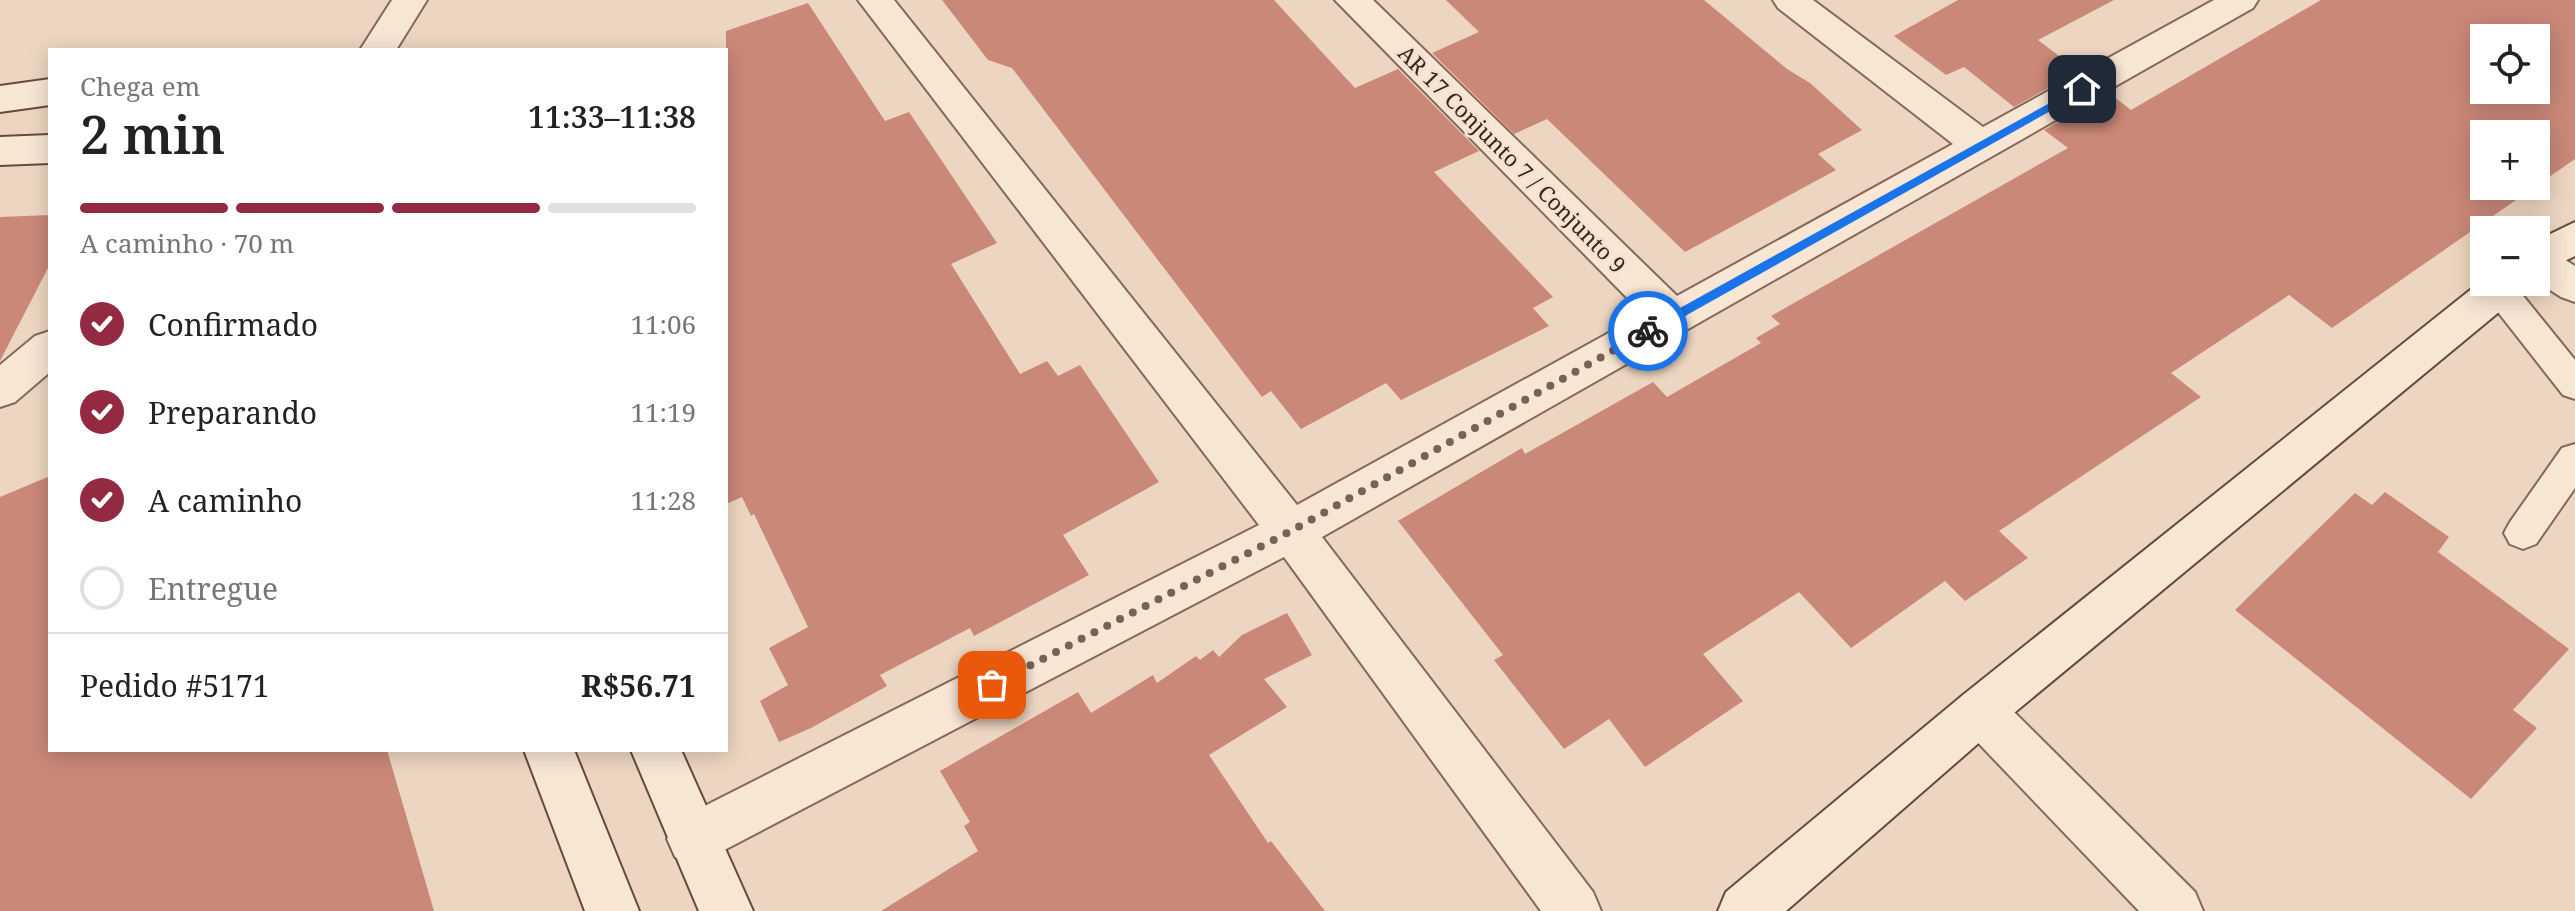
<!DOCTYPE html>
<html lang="pt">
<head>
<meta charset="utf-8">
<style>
	body { margin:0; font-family:"Noto Serif",serif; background:#f6f6f6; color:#222; height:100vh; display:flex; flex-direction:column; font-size:30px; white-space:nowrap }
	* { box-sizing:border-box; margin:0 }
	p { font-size:26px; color:#767676 }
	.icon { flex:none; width:44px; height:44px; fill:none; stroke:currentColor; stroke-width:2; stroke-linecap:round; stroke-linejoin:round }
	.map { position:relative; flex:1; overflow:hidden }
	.details { position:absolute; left:48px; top:48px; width:680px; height:704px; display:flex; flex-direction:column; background:#fff; border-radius:0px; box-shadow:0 4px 20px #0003 }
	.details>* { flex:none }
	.tools { position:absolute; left:2470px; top:24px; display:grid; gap:16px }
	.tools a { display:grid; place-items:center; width:80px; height:80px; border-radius:0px; background:#fff; box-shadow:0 4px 20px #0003; font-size:40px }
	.pin { position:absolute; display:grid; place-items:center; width:68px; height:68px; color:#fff; margin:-34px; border-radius:16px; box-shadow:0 4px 12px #0006 }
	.courier { position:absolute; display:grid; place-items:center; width:80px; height:80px; margin:-40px; border:6px solid #1a73e8; border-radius:50%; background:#fff; color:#222; box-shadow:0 2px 10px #0007 }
	.head em { font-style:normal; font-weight:600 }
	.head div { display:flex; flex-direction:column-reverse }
	.head { display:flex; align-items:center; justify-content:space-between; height:136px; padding:0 32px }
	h1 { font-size:52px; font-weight:600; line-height:60px }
	.bar { display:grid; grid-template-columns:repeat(4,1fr); gap:12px 8px; align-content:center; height:96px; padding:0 32px }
	.bar i { height:10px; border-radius:6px; background:#e0e0e0 }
	.bar .current { background:#932a42 }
	.bar p { grid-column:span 4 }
	.line { display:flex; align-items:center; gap:20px; padding:0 32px; border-top:2px solid #e0e0e0 }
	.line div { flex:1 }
	ol { padding:0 32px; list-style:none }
	li { display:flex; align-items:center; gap:24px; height:88px }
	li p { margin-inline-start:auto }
	li .icon { padding:8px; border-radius:50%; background:#932a42; color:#fff; stroke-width:4 }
	li:last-child { color:#767676 }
	li i { width:44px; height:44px; border:4px solid #e0e0e0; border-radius:50% }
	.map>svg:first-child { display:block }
	.building { fill:#ca8878; fill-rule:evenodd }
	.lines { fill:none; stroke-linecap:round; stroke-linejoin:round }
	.lane-casing { stroke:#866759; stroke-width:4 }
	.street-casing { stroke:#866759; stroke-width:4 }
	.secondary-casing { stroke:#67493c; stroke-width:4 }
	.lane { fill:#f8e6d4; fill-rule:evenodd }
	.street { fill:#f8e6d4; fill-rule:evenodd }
	.secondary { fill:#f8e6d4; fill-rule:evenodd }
	.route { fill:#1a73e8 }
	.done { stroke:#766256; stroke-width:8; stroke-dasharray:0 14.4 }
	.labels { text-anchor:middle; stroke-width:6; stroke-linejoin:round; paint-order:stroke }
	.street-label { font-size:22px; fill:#36241d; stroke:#f4e2d0 }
</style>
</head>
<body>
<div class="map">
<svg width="2575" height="911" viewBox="0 0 2575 911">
	<rect width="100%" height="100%" fill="#edd6c1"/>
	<path class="building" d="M942,0h332l81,88 43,-19 81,82 -45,21 119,125 -20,11 16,18 -148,74 -15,-17 -85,46 -30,-38 -9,6 -250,-329 -24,-8z
		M1446,0h258l83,69 23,14 52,47 -44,24 18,16 -151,82 -138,-133 -33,15 -82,-81 47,-21z
		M1958,0h156l-76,40 41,31 -65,36 -50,-40 -18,8 -52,-39z
		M2321,0h254v159l-243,169 -43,-33 -118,78 30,24 -202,134 29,27 -63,43 -20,-20 -94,67 -52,-56 -96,62 40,47 -98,66 -36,-48 -45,30 -70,-89 9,-5 -105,-134 124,-73 3,6 128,-72 14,15 94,-54 -5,-5 24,-14 -9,-8 297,-168 -24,-18 65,-37 22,17zM2484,38h52v52h-52zM2484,134h52v52h-52z
		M808,3l77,118 24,-9 88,131 -46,21 69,110 27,-13 11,15 22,-11 79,117 -96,53 26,40 -115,61 -4,-8 -90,47 7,11 -76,42 -32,14 -19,-41 28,-16 -19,-37 39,-21 -54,-113 -3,2 -9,-19 -16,7v-473z
		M50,215v49l-50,97v-144z
		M50,476v274h337l47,161h-434v-414z
		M2385,492l64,45 -11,15 131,97 -56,61 24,18 -66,71 -236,-189 120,-117 17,12z
		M1287,613l25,42 -48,24 23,28 -78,48 59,88 3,-2 54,70h-444l97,-60 -14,-25 6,-4 -30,-51 138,-79 13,21 62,-38 4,8 39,-27 4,4 13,-10 6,7 23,-22z"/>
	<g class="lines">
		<defs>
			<path id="lane" d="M2486,282h26l63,78v39l-12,-4 -76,-97 -5,-9z
				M2575,444v44l-39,56 -13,5 -13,-5 -6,-11 6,-11 52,-74z"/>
			<path id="street" d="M392,0h35l-31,50h-36z
				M858,0h36l403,505 346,-191 -308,-314h38l304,296 276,-152 -175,-136 -5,-8h40l170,127 231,-127h44l-5,8 -931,529 271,355 8,19h-60l-257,-354 -573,300 -18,8 -18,-8 -8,-18 8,-18 584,-296z
				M2536,246l14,4 25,16v36l-14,-5 -25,-16z
				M50,331v41l-35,30 -15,5v-42l35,-29z
				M1980,688l17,7 198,197 8,19h-64l-176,-184 -8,-16 8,-16z"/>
			<path id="secondary" d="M50,79v26l-50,7v-26z
				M50,135v28l-50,2v-28z
				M2575,222v34l-39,19v-34z
				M2484,279v3h44l-6,11 -525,434 -211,184h-68l8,-19 237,-197z
				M524,750h50l65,161h-54z
				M631,750h50l72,161h-54z"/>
		</defs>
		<use href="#lane" class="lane-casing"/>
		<use href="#street" class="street-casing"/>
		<use href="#secondary" class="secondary-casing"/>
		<use href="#lane" class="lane"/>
		<use href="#street" class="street"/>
		<use href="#secondary" class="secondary"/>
	</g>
	<path class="route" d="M2082,85l4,1v5l-433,243h-9v-6z"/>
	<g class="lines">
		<path class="done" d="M992,685l299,-154 357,-200"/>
	</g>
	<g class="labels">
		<g class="street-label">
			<text transform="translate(1512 159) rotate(45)" y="8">AR 17 Conjunto 7 / Conjunto 9</text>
		</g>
	</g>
</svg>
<div class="tools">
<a><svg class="icon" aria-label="locate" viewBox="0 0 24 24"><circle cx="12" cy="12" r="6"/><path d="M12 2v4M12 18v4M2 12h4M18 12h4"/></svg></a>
<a>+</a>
<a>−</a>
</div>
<div class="pin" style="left:992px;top:685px;background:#ea580c"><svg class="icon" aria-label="bag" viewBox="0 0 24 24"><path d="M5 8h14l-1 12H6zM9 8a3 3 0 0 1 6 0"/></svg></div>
<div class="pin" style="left:2082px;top:89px;background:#1f2937"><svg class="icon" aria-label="home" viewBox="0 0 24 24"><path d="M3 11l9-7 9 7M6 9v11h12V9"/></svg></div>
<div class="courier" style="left:1648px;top:331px"><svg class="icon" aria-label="bike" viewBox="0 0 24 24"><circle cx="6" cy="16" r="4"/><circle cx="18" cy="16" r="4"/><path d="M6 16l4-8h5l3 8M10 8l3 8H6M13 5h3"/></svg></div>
<section class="details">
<div class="head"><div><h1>2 min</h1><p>Chega em</p></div><em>11:33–11:38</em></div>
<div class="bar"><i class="current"></i><i class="current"></i><i class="current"></i><i></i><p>A caminho · 70 m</p></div>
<ol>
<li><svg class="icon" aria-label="check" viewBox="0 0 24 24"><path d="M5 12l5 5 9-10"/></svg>Confirmado<p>11:06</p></li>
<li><svg class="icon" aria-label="check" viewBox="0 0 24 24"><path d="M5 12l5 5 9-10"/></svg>Preparando<p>11:19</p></li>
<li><svg class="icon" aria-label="check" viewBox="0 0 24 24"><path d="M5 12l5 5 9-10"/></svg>A caminho<p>11:28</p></li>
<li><i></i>Entregue</li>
</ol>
<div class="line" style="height:104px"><div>Pedido #5171</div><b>R$56.71</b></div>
</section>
</div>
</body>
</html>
